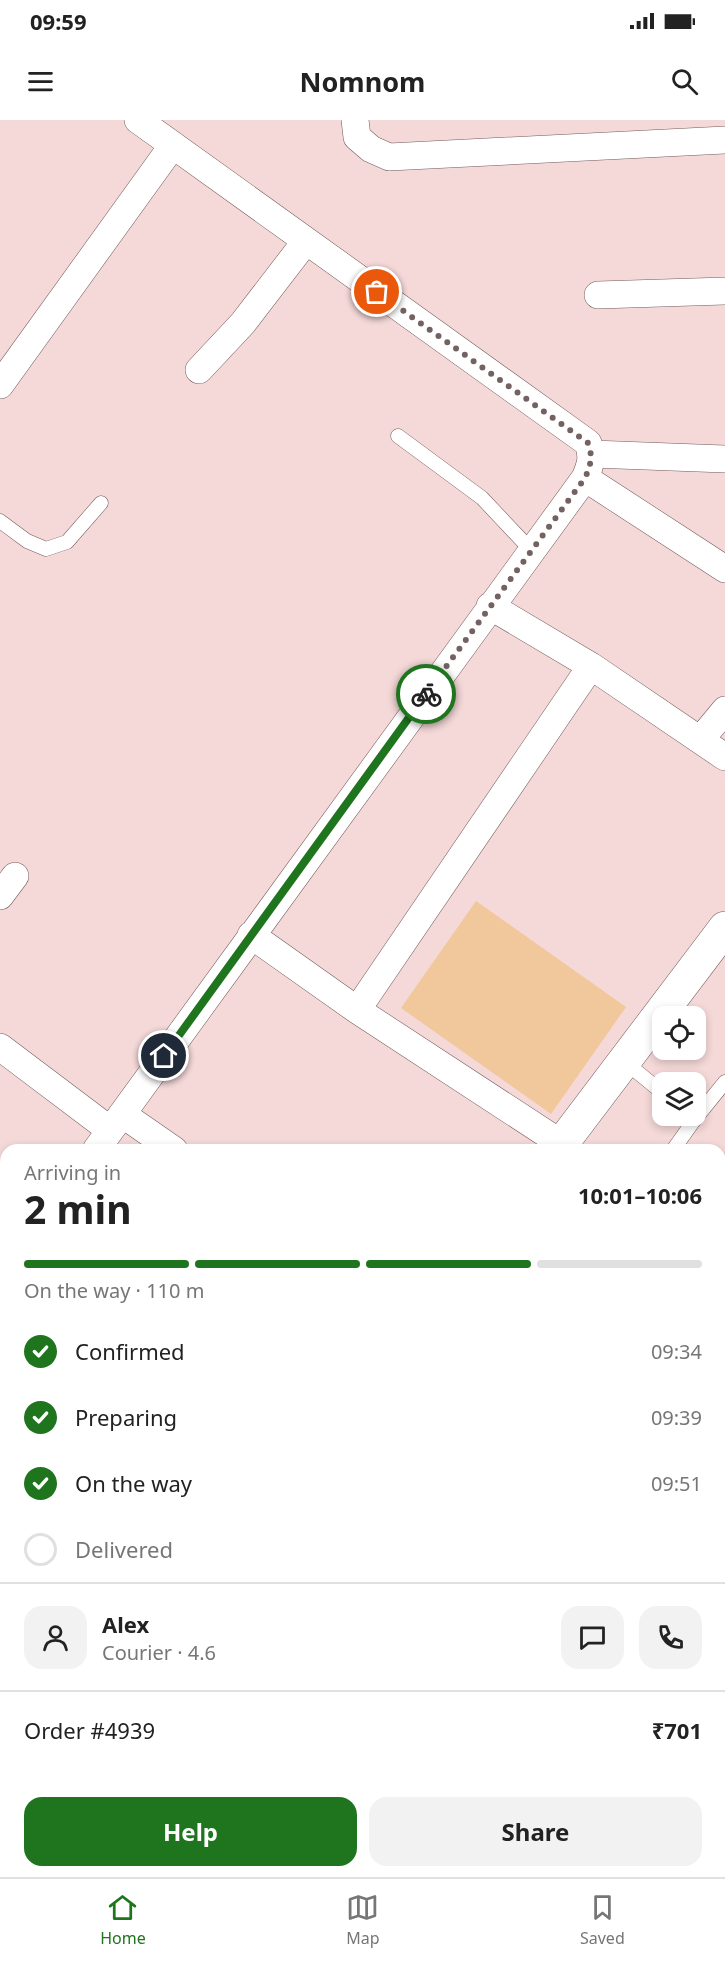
<!DOCTYPE html>
<html lang="en">
<head>
<meta charset="utf-8">
<style>
	body { margin:0; font-family:"Noto Sans",sans-serif; background:#f2f2f2; color:#222; height:100vh; display:flex; flex-direction:column; font-size:22px; white-space:nowrap }
	* { box-sizing:border-box; margin:0 }
	p { font-size:20px; color:#767676 }
	.icon { flex:none; width:33px; height:33px; fill:none; stroke:currentColor; stroke-width:2; stroke-linecap:round; stroke-linejoin:round }
	.map { position:relative; flex:1; overflow:hidden }
	.panel { position:absolute; left:0px; top:1024px; width:726px; height:734px; display:flex; flex-direction:column; background:#fff; border-radius:18px 18px 0 0; box-shadow:0 3px 9px #0003 }
	.panel>* { flex:none }
	.tools { position:absolute; left:652px; top:886px; display:grid; gap:12px }
	.tools a { display:grid; place-items:center; width:54px; height:54px; border-radius:12px; background:#fff; box-shadow:0 3px 9px #0003; font-size:30px }
	.pin { position:absolute; display:grid; place-items:center; width:51px; height:51px; color:#fff; margin:-26px; border:3px solid #fff; border-radius:50%; box-shadow:0 2px 6px #0007 }
	.courier { position:absolute; display:grid; place-items:center; width:60px; height:60px; margin:-30px; border:4px solid #1f741e; border-radius:50%; background:#fff; color:#222; box-shadow:0 2px 8px #0007 }
	.overview em { font-style:normal; font-weight:700 }
	.overview div { display:flex; flex-direction:column-reverse }
	.overview { display:flex; align-items:center; justify-content:space-between; height:102px; padding:0 24px }
	h1 { font-size:39px; font-weight:700; line-height:45px }
	.bar { display:grid; grid-template-columns:repeat(4,1fr); gap:9px 6px; align-content:center; height:72px; padding:0 24px }
	.bar i { height:8px; border-radius:4px; background:#e0e0e0 }
	.bar .selected { background:#1f741e }
	.bar p { grid-column:span 4 }
	.line { display:flex; align-items:center; gap:15px; padding:0 24px; border-top:2px solid #e0e0e0 }
	.line div { flex:1 }
	.round { display:grid; place-items:center; flex:none; width:63px; height:63px; border-radius:18px; background:#f2f2f2 }
	ol { padding:0 24px; list-style:none }
	li { display:flex; align-items:center; gap:18px; height:66px }
	li p { margin-inline-start:auto }
	li .icon { padding:6px; border-radius:50%; background:#1f741e; color:#fff; stroke-width:4 }
	li:last-child { color:#767676 }
	li i { width:33px; height:33px; border:3px solid #e0e0e0; border-radius:50% }
	.cta { display:flex; gap:12px; margin-top:auto; padding:12px 24px }
	.cta a { flex:1; height:69px; border-radius:18px; background:#1f741e; color:#fff; font-size:24px; font-weight:700; line-height:69px; text-align:center }
	.cta a+a { background:#f2f2f2; color:#222 }
	.status { display:flex; justify-content:space-between; align-items:center; height:42px; padding:0 30px; background:#fff; direction:ltr }
	.status svg { height:16px; fill:currentColor }
	header { display:flex; justify-content:space-between; align-items:center; height:78px; padding:0 24px; background:#fff; font-size:27px; font-weight:700 }
	.dock { display:flex; justify-content:space-around; align-items:center; height:84px; border-top:2px solid #e0e0e0; background:#fff; font-size:16px; color:#767676 }
	.dock a { display:grid; justify-items:center; gap:3px }
	.dock .selected { color:#1f741e }
	.map>svg:first-child { display:block }
	.green { fill:#f1c89c }
	.lines { fill:none; stroke-linecap:round; stroke-linejoin:round }
	.service-casing { stroke:#745b5b; stroke-width:15 }
	.minor-casing { stroke:#745b5b; stroke-width:28 }
	.tertiary-casing { stroke:#745b5b; stroke-width:34 }
	.service { stroke:#fff; stroke-width:14 }
	.minor { stroke:#fff; stroke-width:27 }
	.tertiary { stroke:#fff; stroke-width:33 }
	.done { stroke:#746262; stroke-width:6; stroke-dasharray:0 10.8 }
	.route { stroke:#1f741e; stroke-width:8 }
</style>
</head>
<body>
<div class="status"><b>09:59</b><svg viewBox="0 0 49 12"><path d="M0 12V9h3v3zM5 12V6h3v6zM10 12V3h3v9zM15 12V0h3v12zM26 1h20v11H26zM47 4h2v5h-2z"/></svg></div>
<header><svg class="icon" aria-label="menu" viewBox="0 0 24 24"><path d="M4 6h16M4 12h16M4 18h16"/></svg>Nomnom<svg class="icon" aria-label="search" viewBox="0 0 24 24"><circle cx="10" cy="10" r="6"/><path d="M15 15l6 6"/></svg></header>
<div class="map">
<svg width="725" height="1757" viewBox="0 0 725 1757">
	<rect width="100%" height="100%" fill="#f5d8d8"/>
	<path class="green" d="M476,781l150,106 -75,107 -150,-106z"/>
	<g class="lines">
		<defs>
			<path id="service" d="M398,316l84,62 49,52
				M0,401l27,20 19,8 21,-7 34,-39
				M625,942l38,31
				M673,1030l22,-31 30,-37
				M720,1346h5"/>
			<path id="minor" d="M355,0l2,17 14,12 18,8 336,-17
				M598,175l127,-4
				M199,250l44,-47 63,-82
				M0,265l173,-240
				M592,334l133,5
				M585,358l140,91
				M490,486l101,60 134,91
				M701,619l24,-29
				M0,776l15,-20
				M251,815l106,75 205,134
				M357,890l234,-344
				M0,927l110,83
				M122,994l52,36
				M96,1030l489,-672c6,-14 8,-21 3,-35l-450,-323
				M0,1165l6,-9
				M0,1381l6,-8
				M720,1476h5
				M438,1752l1,5
				M624,1752v5"/>
			<path id="tertiary" d="M557,1030l168,-222
				M209,1752v5"/>
		</defs>
		<use href="#service" class="service-casing"/>
		<use href="#minor" class="minor-casing"/>
		<use href="#tertiary" class="tertiary-casing"/>
		<use href="#service" class="service"/>
		<use href="#minor" class="minor"/>
		<use href="#tertiary" class="tertiary"/>
	</g>
	<g class="lines">
		<path class="done" d="M377,172l211,151c5,14 3,21 -3,35l-159,216"/>
		<path class="route" d="M164,936l262,-362"/>
	</g>
</svg>
<div class="tools">
<a><svg class="icon" aria-label="locate" viewBox="0 0 24 24"><circle cx="12" cy="12" r="6"/><path d="M12 2v4M12 18v4M2 12h4M18 12h4"/></svg></a>
<a><svg class="icon" aria-label="layers" viewBox="0 0 24 24"><path d="M12 4l9 5-9 5-9-5zM3 14l9 5 9-5"/></svg></a>
</div>
<div class="pin" style="left:377px;top:172px;background:#ea580c"><svg class="icon" aria-label="bag" viewBox="0 0 24 24"><path d="M5 8h14l-1 12H6zM9 8a3 3 0 0 1 6 0"/></svg></div>
<div class="pin" style="left:164px;top:936px;background:#1f2937"><svg class="icon" aria-label="home" viewBox="0 0 24 24"><path d="M3 11l9-7 9 7M6 9v11h12V9"/></svg></div>
<div class="courier" style="left:426px;top:574px"><svg class="icon" aria-label="bike" viewBox="0 0 24 24"><circle cx="6" cy="16" r="4"/><circle cx="18" cy="16" r="4"/><path d="M6 16l4-8h5l3 8M10 8l3 8H6M13 5h3"/></svg></div>
<section class="panel">
<div class="overview"><div><h1>2 min</h1><p>Arriving in</p></div><em>10:01–10:06</em></div>
<div class="bar"><i class="selected"></i><i class="selected"></i><i class="selected"></i><i></i><p>On the way · 110 m</p></div>
<ol>
<li><svg class="icon" aria-label="check" viewBox="0 0 24 24"><path d="M5 12l5 5 9-10"/></svg>Confirmed<p>09:34</p></li>
<li><svg class="icon" aria-label="check" viewBox="0 0 24 24"><path d="M5 12l5 5 9-10"/></svg>Preparing<p>09:39</p></li>
<li><svg class="icon" aria-label="check" viewBox="0 0 24 24"><path d="M5 12l5 5 9-10"/></svg>On the way<p>09:51</p></li>
<li><i></i>Delivered</li>
</ol>
<div class="line" style="height:108px"><a class="round"><svg class="icon" aria-label="person" viewBox="0 0 24 24"><circle cx="12" cy="8" r="4"/><path d="M4 21q1-7 8-7t8 7"/></svg></a><div><b>Alex</b><p>Courier · 4.6</p></div><a class="round"><svg class="icon" aria-label="chat" viewBox="0 0 24 24"><path d="M4 5h16v11H9l-5 4z"/></svg></a><a class="round"><svg class="icon" aria-label="phone" viewBox="0 0 24 24"><path d="M5 4h4l2 5-3 2q2 4 5 5l2-3 5 2v4C11 20 4 13 5 4z"/></svg></a></div>
<div class="line" style="height:78px"><div>Order #4939</div><b>₹701</b></div>
<div class="cta"><a>Help</a><a>Share</a></div>
</section>
</div>
<nav class="dock">
<a class="selected"><svg class="icon" aria-label="home" viewBox="0 0 24 24"><path d="M3 11l9-7 9 7M6 9v11h12V9"/></svg>Home</a>
<a><svg class="icon" aria-label="map" viewBox="0 0 24 24"><path d="M3 6l6-2 6 2 6-2v14l-6 2-6-2-6 2zM9 4v14M15 6v14"/></svg>Map</a>
<a><svg class="icon" aria-label="saved" viewBox="0 0 24 24"><path d="M7 4h10v16l-5-4-5 4z"/></svg>Saved</a>
</nav>
</body>
</html>
